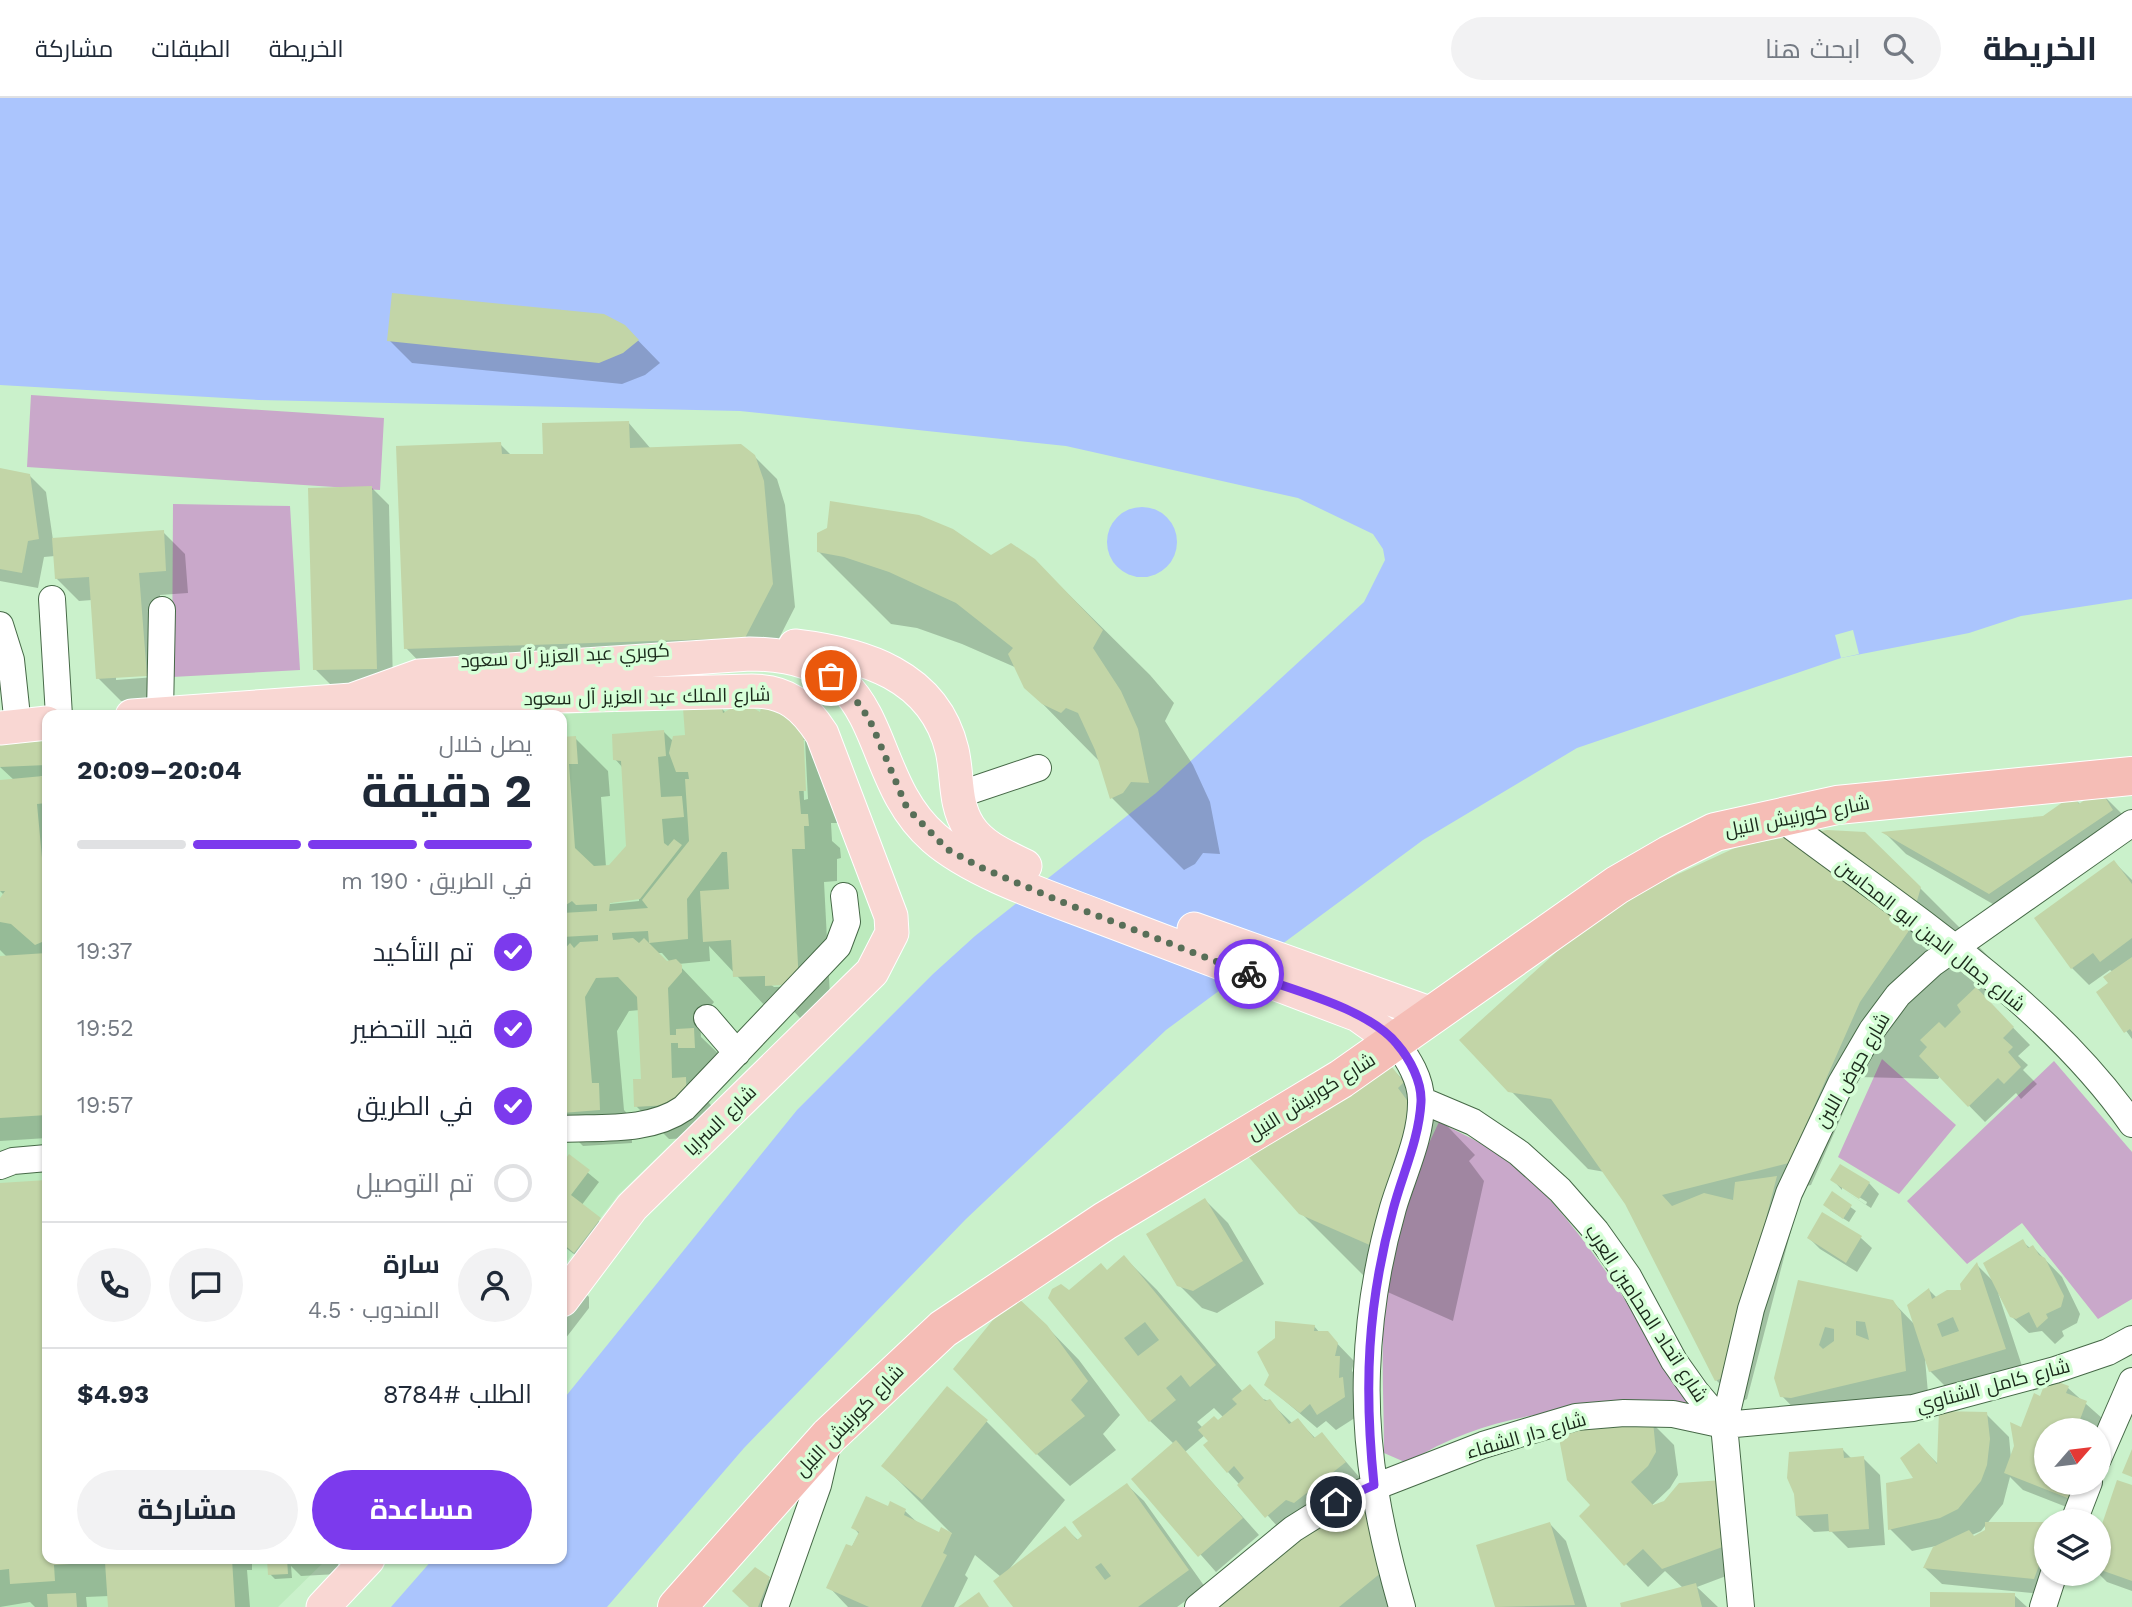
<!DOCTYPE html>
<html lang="ar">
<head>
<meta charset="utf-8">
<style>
	body { margin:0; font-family:"Work Sans",Cairo,sans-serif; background:#f2f2f3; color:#1f2937; direction:rtl; height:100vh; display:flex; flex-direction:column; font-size:26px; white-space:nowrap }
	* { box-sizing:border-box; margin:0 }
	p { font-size:23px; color:#747a83 }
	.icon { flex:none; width:38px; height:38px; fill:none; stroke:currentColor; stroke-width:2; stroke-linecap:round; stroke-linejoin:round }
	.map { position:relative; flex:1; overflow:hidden; direction:ltr }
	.details { position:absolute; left:42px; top:612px; width:525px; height:854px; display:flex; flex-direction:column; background:#fff; border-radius:14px; box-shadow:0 2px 5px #0004; direction:rtl }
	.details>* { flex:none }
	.needle { width:46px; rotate:62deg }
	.tools { position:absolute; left:2034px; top:1320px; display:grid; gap:14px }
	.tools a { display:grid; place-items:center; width:77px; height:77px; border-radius:50%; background:#fff; box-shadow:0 2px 5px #0004; font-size:35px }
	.pin { position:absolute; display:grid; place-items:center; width:60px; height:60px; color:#fff; margin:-30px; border:4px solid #fff; border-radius:50%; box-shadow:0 2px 7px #0007 }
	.courier { position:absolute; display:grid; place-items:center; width:70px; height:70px; margin:-35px; border:5px solid #7c3aed; border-radius:50%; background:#fff; color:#222; box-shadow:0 2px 9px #0007 }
	.overview em { font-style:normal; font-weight:700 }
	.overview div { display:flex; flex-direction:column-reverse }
	.overview { display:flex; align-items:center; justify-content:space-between; height:119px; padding:0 35px }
	h1 { font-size:46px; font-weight:700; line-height:52px }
	.bar { display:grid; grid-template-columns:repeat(4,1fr); gap:10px 7px; align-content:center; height:84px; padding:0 35px }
	.bar i { height:9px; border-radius:5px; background:#e0e1e3 }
	.bar .current { background:#7c3aed }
	.bar p { grid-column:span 4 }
	.line { display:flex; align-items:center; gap:18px; padding:0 35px; border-top:2px solid #e0e1e3 }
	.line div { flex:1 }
	.round { display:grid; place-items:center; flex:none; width:74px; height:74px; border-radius:37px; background:#f2f2f3 }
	ol { padding:0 35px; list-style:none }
	li { display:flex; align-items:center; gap:21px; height:77px }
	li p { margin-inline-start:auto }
	li .icon { padding:7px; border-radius:50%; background:#7c3aed; color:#fff; stroke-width:4 }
	li:last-child { color:#747a83 }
	li i { width:38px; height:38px; border:4px solid #e0e1e3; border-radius:50% }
	.cta { display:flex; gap:14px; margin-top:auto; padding:14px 35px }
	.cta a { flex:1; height:80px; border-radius:42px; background:#7c3aed; color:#fff; font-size:28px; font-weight:700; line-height:80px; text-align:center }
	.cta a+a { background:#f2f2f3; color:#1f2937 }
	header { display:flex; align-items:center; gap:42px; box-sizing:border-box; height:98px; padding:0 35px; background:#fff; border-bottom:2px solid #e0e1e3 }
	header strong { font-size:33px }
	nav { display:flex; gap:38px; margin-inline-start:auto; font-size:24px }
	.search { width:490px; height:63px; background:#f2f2f3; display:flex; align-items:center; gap:18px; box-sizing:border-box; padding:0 24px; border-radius:38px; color:#747a83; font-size:26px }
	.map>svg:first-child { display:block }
	.built { fill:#bceabd }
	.green { fill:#c9a8ca }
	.water { fill:#abc5fd }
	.pier { fill:#caf1cb }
	.shadow { fill:#0003; fill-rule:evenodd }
	.building { fill:#c2d5a7; fill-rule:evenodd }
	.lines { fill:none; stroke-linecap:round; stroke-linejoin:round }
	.minor-casing { stroke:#466947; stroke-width:28 }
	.major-casing { stroke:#fff; stroke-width:35 }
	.highway-casing { stroke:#fff; stroke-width:40 }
	.minor { stroke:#fff; stroke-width:26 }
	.major { stroke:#f9d7d3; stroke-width:33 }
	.highway { stroke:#f5bdb6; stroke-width:38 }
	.done { stroke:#586f58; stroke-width:7; stroke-dasharray:0 12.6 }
	.route { stroke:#7c3aed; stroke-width:9 }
	.labels { text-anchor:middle; stroke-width:7; stroke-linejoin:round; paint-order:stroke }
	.street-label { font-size:19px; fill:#1a291a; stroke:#d7ffd8 }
</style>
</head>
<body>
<header>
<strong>الخريطة</strong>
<div class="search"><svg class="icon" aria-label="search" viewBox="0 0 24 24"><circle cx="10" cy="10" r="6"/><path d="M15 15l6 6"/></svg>ابحث هنا</div>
<nav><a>الخريطة</a><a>الطبقات</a><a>مشاركة</a></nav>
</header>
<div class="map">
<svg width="2132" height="1509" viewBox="0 0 2132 1509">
	<rect width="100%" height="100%" fill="#caf1cb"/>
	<path class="built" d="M760,604l36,9 77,193 3,24 -14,32 -244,235 -56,73v-552h-22z
		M47,643v818h280l-49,48h-278v-864z"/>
	<path class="green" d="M31,297l353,23 -4,72 -353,-23z
		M173,406l117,2 10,164 -128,7z
		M1882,961l74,66 -57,69 -61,-37z
		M2054,963l78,91v147l-34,20 -76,-96 -55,41 -60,-63z
		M1439,1024c30,15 62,30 87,53 64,61 119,156 166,231 -104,2 -193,-1 -285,57l-23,-10c0,-46 -3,-94 0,-140 5,-64 26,-133 55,-191z"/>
	<path class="water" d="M0,0h2132v501l-111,17 -52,17 -128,25 -264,90 -154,92 -257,190 -200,189 -222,229 -137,159h-216l42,-48h129v-158l235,-291 136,-136 42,-38 181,-143 208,-191 21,-42 -2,-11 -10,-15 -75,-36 -232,-52 -326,-35 -481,-11 -259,-15z
		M1107 444a35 35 0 1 1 70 0a35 35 0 1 1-70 0Z"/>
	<path class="pier" d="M1853,532l6,24 -18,4 -6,-23z"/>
	<path class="shadow" d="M624,228l36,37 -15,12 -23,9 -210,-21 -23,-23z
		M628,324l23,27 103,7 23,23 8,26 10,102 -27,53 -340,11 -22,-23 94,-204 12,12h33z
		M0,371l29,6 17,17 7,48 110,-8 22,22 3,39 -28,2 8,102 -47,4 -23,-23 -6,-78 -13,1 -23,-23 -1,-22 -11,1 -6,31 -38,-7zM155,575v4l-39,3v-4z
		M372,390l17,17 4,180 -61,1 -17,-17z
		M819,454l215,8 116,115 24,28 -9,18 28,44 17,37 10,52 -17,-1 -8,11 -11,6 -72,-72 -12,-36 -74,-75 -9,-19 -55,-24 -45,-16 -26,-4z
		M722,611l4,4 65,4 44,41 3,65h-7l1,18 8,7 1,10 -4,1v22l-13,1 7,134 -31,2 -9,-10 -23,1 -59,-63 1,15 -32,3 36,38 -14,19 1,16 26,25 -23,36 14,14 1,25 -50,2 -33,-33 7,-26 -3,-70 -11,1 -12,20 7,79 7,8 1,25 -49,3 -21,-21v-386l13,-1 33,33 2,25 -9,1 5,70h4l17,-20 -4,-79 -8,-9 48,-28 11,11 13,-6zM802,642h3l3,59 -4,1zM630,800h9v3l-38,4zM656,855h6l7,8 -2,2zM770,886l37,2 -33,1z
		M47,645v33h-7l7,7v355l-47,3v-183h8l-8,-8v-49l4,-6 -4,-4v-110l14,-1 -14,-13v-22z
		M2100,694l22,22 -110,101 -106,-61 -21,-21 159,-16 29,-20 8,8z
		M2114,764l18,18v159l-34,-47 12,-8 3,-12 -3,-2 -21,15 -17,-17z
		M1920,790l78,78 -10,36 42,43 -12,11 10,9 -5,5 14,14 -16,15 -5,-6 -31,29 -45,-46 -2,3 -79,-2 -48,108 -22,5 10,10 -52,199 -8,4 -23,-23 -89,-177 -22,-31 -17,-3 -78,-79z
		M1381,959l94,98 -6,6 15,20 -31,140 -79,-35 -73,-73z
		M569,1059l30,25 -18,24 35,30 -24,32 -30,-23v-78z
		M1833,1082l36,3 10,11 -8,14 -28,-18 23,15 1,-3 -25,-16v4z
		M47,1084v377h205v11h-5l3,37h-140l-1,-11 -23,1 1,10h-52l-5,-5 -30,5v-422z
		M1832,1096l24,17 -7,11 -19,-12z
		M1205,1102l23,23 36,61 -47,29 -15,-5 -23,-23z
		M1809,1140h52l11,10 -15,24 -37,-23z
		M2023,1144l7,6 3,-1 29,30 18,37 -3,9 -15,8 2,5 -9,8 -13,-13 -13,2 -18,-17 -13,-23 24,73 -75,22 -17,-17 -5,-12 3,34 -124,26 -22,-23 17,-114 93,19 23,24 14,-35 8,8 26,-7 14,-26 16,16z
		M1124,1159l33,33 86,102 26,9 24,23 5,-4 18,19 6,-5 45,52 -36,27 39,2 19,92h-174l74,-68 -61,-67 -23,-37 -20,17 74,83 -43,37 -82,-93 40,-35 -24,-23 -81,-129 38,-20zM1214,1310l10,10 -21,10 -6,-6z
		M562,1171l27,28v11l-27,35z
		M1046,1228l33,34 41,55 -17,19 13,16 -46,36 -33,-32z
		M1314,1228l6,7h7l27,28 -2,10 4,4 5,39 -25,16 -10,-9 -9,7 -51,-43z
		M2068,1290l35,31 -5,11h-52v52h52v-20l7,6 -18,47 -64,-25 -13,-13 -7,27 -22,27 -9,4 2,3 72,-14v49l4,22 -108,-11 -17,-16 11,-22 -24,5 -22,-22 25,-49 4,-35 20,20 47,-51 23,23 2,22 11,-30 19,-31z
		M947,1291l40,33 78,78 -58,72 58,-44 14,13 48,-56 17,16 61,86 -28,20h-162l-14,-30 -26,-22 -10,20 3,3 -14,29h-106l-19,-20 30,-53 -5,-6 35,-19 16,2 14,13 21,10h12l-68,-68z
		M1652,1325l22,22 4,30 -8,13 -21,20 74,-26 22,23 5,62 -53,20 21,20h-96l61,-19 -18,-17 -17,16 -22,-23 -33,-59z
		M1843,1352l9,9 11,-1 17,17 5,70 -37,3 -17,-17 -17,1 -17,-16z
		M2132,1389v104l-25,-9 -9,-9v-31z
		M1550,1426l16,17 21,66h-91l-18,-61z
		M269,1461h69v15l-37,2 -10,-10 1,12 -17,1 -5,-5z
		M769,1481l17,17 -5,11h-30z
		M2014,1497l13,12h-95z"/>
	<path class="building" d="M392,195l212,21 21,11 14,15 -16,13 -24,10 -212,-22z
		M629,323l1,27 111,-4 14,11 9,26 9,103 -28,54 -341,11 -8,-203 105,-4 1,12h41l-1,-31z
		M0,370l30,6 9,65 -11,2 -6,32 -22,-4z
		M372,388l5,183 -64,1 -5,-182z
		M830,403l89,14 34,14 38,26 20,-12 24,16 68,71 -10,18 28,43 17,38 11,54 -18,-1 -8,11 -13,6 -15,-49 -17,-37 -12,-5 -5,5 -19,-9 -18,-16 -16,-34 5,-6 -57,-45 -67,-31 -45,-15 -27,-5v-19l10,-5z
		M164,432l2,41 -27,2 8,103 -51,3 -7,-102 -34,2 -3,-41z
		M748,607l12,7 1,-4 12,-1 19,8v9l11,-1 3,68h-7l2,23h7l1,12h-5l1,23h-13l7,135 -34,2v-10l-32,1 -2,-37 -28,2 -3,-51 29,-2 -2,-37h-5l-35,47 1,40 -39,4 -1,-12 -36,2 1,7 20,-2 6,5 5,-5 23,23 9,-2 6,6v7l-14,16 2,47h6v-6l18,-1 1,20h-17v-5h-7l1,35 14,-1 1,27 -53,3 -1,-28h8l-4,-82 -19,-20 -22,1 -11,19 7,86h7l1,27 -38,3v-161l8,-9 4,5 6,-6 18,-1v-6l-36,2v-24l35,-2v-7l-21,1 -4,-4 -6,4 -4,-3v-165l14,-1 2,28h-9l6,84 19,18 15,-1 17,-19 -5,-85 -8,-1 -1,-26 52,-4 2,26 -8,1 3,40 21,-1 2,21 -22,2 2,24 4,3 6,-7 8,6 -42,54 -30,4 -1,8 39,-3 -6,-8 47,-59 -4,-62h4l-1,-7h-12l-7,-19 4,-17 12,-1 -2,-27h39l1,5 12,-7z
		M47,643v24l-47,2v-24z
		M43,678l3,27 -9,1 8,86 2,3v53l-5,-4 -7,3 -24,-21 -11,-2v-24l5,-7h-5v-111z
		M2100,691l13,21 -124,84 -108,-62 162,-16 30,-21 6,9z
		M1827,732l38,2 56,55 -13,45 -48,70 -71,161 -127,32 10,11 32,-13 29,7 2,-18 42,-6 -52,201 -10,4 -90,-177 -74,-105 -43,-7 -49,-52 134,-121 53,-30 93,-43z
		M2114,762l18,24v54l-32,24 -7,-9 -22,16 -37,-51z
		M47,855v162l-47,3v-162z
		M2132,859v75l-2,-3 -6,4 -28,-41 12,-9 -5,-6z
		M1976,889l38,40 -11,11 10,9 -5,5 13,15 -17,17 -6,-6 -30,29 -49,-51 8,-9 -7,-7 19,-18 6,6 16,-16 -4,-7z
		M1382,957l22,27 -6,6 14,19 -31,143 -82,-36 -54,-61z
		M569,1056l21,16 -19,25 30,23 -27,35 -12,-10v-79z
		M1840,1066l30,18 -11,17 -29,-19z
		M47,1082v379h185l3,48h-127l-3,-45 -51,3 1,16 -45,3 -1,-15 -9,1v-387z
		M1832,1093l20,14 -9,14 -20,-14z
		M1205,1100l38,63 -50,30 -16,-5 -31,-52z
		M1822,1114l40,24 -16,27 -39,-25z
		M2023,1141l5,9 5,-3 6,10 6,3 19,38 -3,11 -15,7 2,4 -11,10 -8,-16 -13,7 -6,-2 -27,-54z
		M1124,1157l92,110 -26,22 -9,-12 -15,13 10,12 -27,22 -101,-124 4,-9 9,-5 8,6 32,-27 6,7zM1145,1224l14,18 -21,16 -14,-18z
		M1977,1164l29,87 -77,23 -22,-67 22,-17 3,11 15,-9h14l-1,-6zM1953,1219l6,14 -17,6 -5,-13z
		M1798,1182l95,20 8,12 5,59 -115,27 -11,-1 -6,-19zM1856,1223l9,1 4,18 -13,-5zM1825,1229l9,2v12l-11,8 -4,-4z
		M1014,1196l33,31 41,56 -17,19 14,16 -49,39 -83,-86z
		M1275,1223l40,4 -1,6h14l10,12 -3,13h5l-1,22 4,-1 2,20 -28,18 -7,-11 -10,9 -36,-28 5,-10 -12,-23 18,-14z
		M2047,1280l22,8 -3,7 21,8 -11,29h-30v52h30l-6,17 -66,-26 10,-27 -4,-24 11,5 13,-34 6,3z
		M1250,1286l15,17 5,-2 19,25 9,-6 16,20 8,-6 24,30 -52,41 -8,-3 -21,18 -28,-33 7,-7 -10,-12 -7,7 -24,-28 5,-4 -10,-11 16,-14 4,4 19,-16 -5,-5z
		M947,1288l41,34 -66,80 -41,-34z
		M1939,1313l48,1 3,27 -3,26 -6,16 -23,28 -18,9 -52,12 -2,-47 27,-5 -13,-20 19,-15 18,21z
		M1653,1323l3,31 -8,14 -17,16 22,23 11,-4 15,-18 44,-3 5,65 -66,24 -19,-20 -19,17 -45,-50 11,-11 -23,-25 -9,-47z
		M1176,1342l67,78 -45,39 -67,-78z
		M1843,1350l1,10 20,-2 5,73 -40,3 -1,-18 -32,2 -2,-22 -7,-16 2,-26z
		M2132,1351v28l-10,-4z
		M2117,1382l15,5v96l-34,-12v-33z
		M1127,1385l62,87 -51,37h-125l-20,-26 72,-55 12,14 5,-4 -10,-14zM1101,1465l10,13 -6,4 -10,-13z
		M866,1398l22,10 2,-5 16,8 -2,6 35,17 2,-5 11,6 -9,20 4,2 -26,52h-52l-43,-19 20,-44 6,2 7,-14 -8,-4z
		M1358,1408l14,7 10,59 -43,35h-126l119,-95z
		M1550,1424l25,83 -80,2 -19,-62z
		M1985,1424h61v25l-12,32 -111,-11 10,-21 36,-17 5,6 11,-6z
		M267,1461h20l1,15 -20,1z
		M755,1469l15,10 -12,30h-9l-17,-16z
		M1696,1485l6,24h-81l-1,-4z
		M979,1494l10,15h-31z
		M1930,1494l85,1v14h-85z
		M76,1495l1,14h-29l-1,-13z"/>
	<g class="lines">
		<defs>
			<path id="minor" d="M52,501l7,117
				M0,527l11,35 7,66
				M160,615l2,-103
				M958,697l80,-27
				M1779,719c121,92 265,181 353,307
				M707,920l30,35
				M1396,944c12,17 25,37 25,58 1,36 -18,74 -28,108 -15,52 -24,109 -26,163 -3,81 13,159 35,236
				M1421,1002l52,22 46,31 41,37 36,41 32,45 46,85 22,31 28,33 17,182
				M562,1031c40,-2 88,3 122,-21l154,-162 9,-24 -3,-26
				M0,1068l13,-5 34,-3
				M1724,1327l27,-116 38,-116 52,-110 31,-53 26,-35 35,-32 199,-140
				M2098,1361l34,-78
				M2074,1423l15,-39
				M775,1509l43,-122 10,-43
				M1198,1509l95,-78 43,-27 147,-57 46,-14 47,-14 48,-4 49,1 51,11 189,-17 142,-38 53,-18 24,-13
				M2043,1509l11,-34"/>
			<path id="major" d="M795,548c68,8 139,29 157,104 6,25 2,55 17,77 13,20 36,29 56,39
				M365,603l387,-10c35,0 52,15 70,43l69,182 1,17 -20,39 -240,235 -70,93
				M132,618l220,-16 67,-24 331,-22c146,0 108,118 184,184 41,36 120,61 171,81 84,32 168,64 253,96l38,27
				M0,630l47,-5
				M1194,831l241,86
				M323,1509l45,-48"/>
			<path id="highway" d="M677,1509l152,-171 114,-107 162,-108 236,-142 276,-194 52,-30 46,-23 122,-27 295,-29"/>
		</defs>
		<use href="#minor" class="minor-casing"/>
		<use href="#major" class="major-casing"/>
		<use href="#highway" class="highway-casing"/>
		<use href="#minor" class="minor"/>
		<use href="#major" class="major"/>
		<use href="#highway" class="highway"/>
	</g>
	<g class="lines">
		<path class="done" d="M831,578l30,30 11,19 35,83 40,41 33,18 82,35 187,72"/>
		<path class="route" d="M1249,876c43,16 119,34 148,70 13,15 25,38 24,58 -2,38 -19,73 -28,108 -26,96 -29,177 -19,275l-38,17"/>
	</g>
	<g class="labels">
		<g class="street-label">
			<text transform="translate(565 557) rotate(-3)" y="7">كوبري عبد العزيز آل سعود</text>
			<text transform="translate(647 598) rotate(-1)" y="7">شارع الملك عبد العزيز آل سعود</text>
			<text transform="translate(1797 718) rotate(-11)" y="7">شارع كورنيش النيل</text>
			<text transform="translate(1931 837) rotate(38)" y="7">شارع جمال الدين ابو المحاسن</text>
			<text transform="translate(1852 972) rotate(-60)" y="7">شارع حوض اللبن</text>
			<text transform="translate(1311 998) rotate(-32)" y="7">شارع كورنيش النيل</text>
			<text transform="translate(720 1022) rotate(-44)" y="7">شارع السرايا</text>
			<text transform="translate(1647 1215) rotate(57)" y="7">شارع اتحاد المحامين العرب</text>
			<text transform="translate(1993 1287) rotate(-15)" y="7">شارع كامل الشناوي</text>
			<text transform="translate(849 1322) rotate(-46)" y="7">شارع كورنيش النيل</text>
			<text transform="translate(1526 1337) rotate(-16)" y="7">شارع دار الشفاء</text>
		</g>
	</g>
</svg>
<div class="tools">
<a><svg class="needle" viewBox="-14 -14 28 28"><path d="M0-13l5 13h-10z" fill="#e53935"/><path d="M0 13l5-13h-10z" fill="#747a83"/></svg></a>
<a><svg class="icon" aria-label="layers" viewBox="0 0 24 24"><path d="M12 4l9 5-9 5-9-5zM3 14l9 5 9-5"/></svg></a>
</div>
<div class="pin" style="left:831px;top:578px;background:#ea580c"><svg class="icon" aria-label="bag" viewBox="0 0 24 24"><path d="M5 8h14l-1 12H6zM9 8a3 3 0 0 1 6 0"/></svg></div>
<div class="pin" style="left:1336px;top:1404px;background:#1f2937"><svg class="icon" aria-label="home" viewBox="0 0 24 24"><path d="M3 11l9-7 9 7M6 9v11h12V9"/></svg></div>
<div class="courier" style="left:1249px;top:876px"><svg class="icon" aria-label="bike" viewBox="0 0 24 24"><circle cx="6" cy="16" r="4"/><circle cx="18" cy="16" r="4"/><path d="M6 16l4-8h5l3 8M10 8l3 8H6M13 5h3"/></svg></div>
<section class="details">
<div class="overview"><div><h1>2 دقيقة</h1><p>يصل خلال</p></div><em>20:04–20:09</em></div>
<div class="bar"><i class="current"></i><i class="current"></i><i class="current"></i><i></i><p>في الطريق · 190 m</p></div>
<ol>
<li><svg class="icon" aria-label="check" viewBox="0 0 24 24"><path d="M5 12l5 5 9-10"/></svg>تم التأكيد<p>19:37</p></li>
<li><svg class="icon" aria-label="check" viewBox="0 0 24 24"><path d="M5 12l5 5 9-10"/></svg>قيد التحضير<p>19:52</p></li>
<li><svg class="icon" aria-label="check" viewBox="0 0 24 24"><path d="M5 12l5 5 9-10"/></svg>في الطريق<p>19:57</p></li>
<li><i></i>تم التوصيل</li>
</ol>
<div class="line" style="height:126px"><a class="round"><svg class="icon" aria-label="person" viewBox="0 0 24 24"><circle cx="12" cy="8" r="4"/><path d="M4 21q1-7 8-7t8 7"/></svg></a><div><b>سارة</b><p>المندوب · 4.5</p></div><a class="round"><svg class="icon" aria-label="chat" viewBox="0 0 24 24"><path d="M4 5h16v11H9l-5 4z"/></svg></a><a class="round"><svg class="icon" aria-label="phone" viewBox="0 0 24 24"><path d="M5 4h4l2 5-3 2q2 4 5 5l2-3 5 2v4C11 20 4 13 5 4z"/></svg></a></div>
<div class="line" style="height:91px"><div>الطلب #8784</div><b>$4.93</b></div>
<div class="cta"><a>مساعدة</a><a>مشاركة</a></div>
</section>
</div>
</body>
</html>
